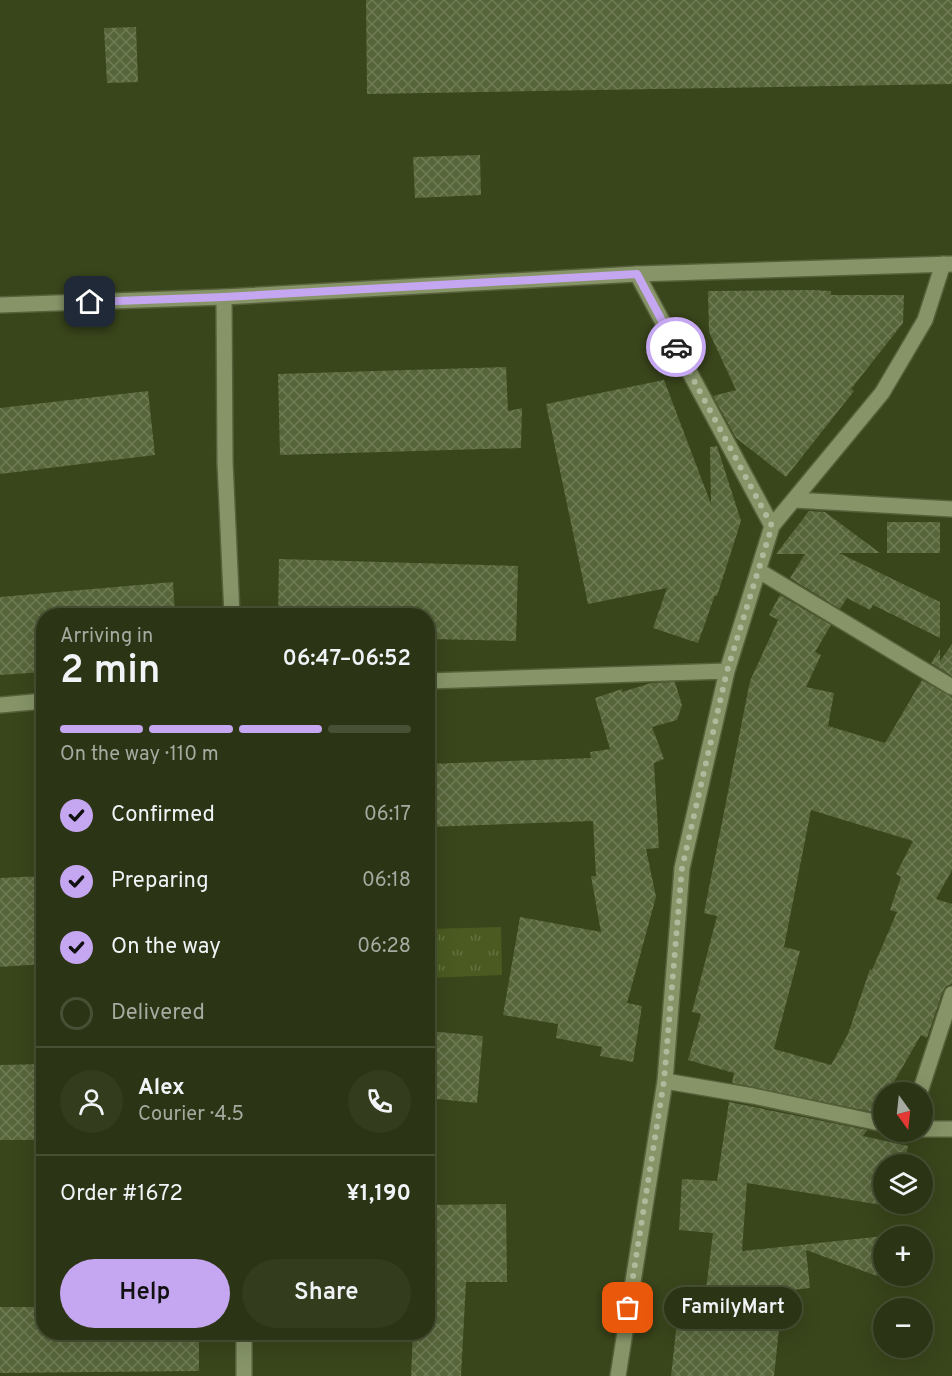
<!DOCTYPE html>
<html lang="en">
<head>
<meta charset="utf-8">
<style>
	body { margin:0; font-family:Overpass,sans-serif; background:#333c1d; color:#f1f3f6; height:100vh; display:flex; flex-direction:column; font-size:22px; white-space:nowrap }
	* { box-sizing:border-box; margin:0 }
	p { font-size:20px; color:#a6aaa0 }
	.icon { flex:none; width:33px; height:33px; fill:none; stroke:currentColor; stroke-width:2; stroke-linecap:round; stroke-linejoin:round }
	.map { position:relative; flex:1; overflow:hidden }
	.side { position:absolute; left:36px; top:608px; width:399px; height:732px; display:flex; flex-direction:column; background:#2b3414; border-radius:24px; box-shadow:0 6px 24px #0002,0 0 0 2px #474f34 }
	.side>* { flex:none }
	.needle { width:39px; rotate:165deg }
	.buttons { position:absolute; left:873px; top:1082px; display:grid; gap:12px }
	.buttons a { display:grid; place-items:center; width:60px; height:60px; border-radius:50%; background:#2b3414; box-shadow:0 6px 24px #0002,0 0 0 2px #474f34; font-size:30px }
	.pin { position:absolute; display:grid; place-items:center; width:51px; height:51px; color:#fff; margin:-26px; border-radius:12px; box-shadow:0 3px 9px #0006 }
	.courier { position:absolute; display:grid; place-items:center; width:60px; height:60px; margin:-30px; border:4px solid #c5a6f0; border-radius:50%; background:#fff; color:#222; box-shadow:0 2px 8px #0007 }
	.bubble { position:absolute; height:42px; border-radius:21px; background:#2b3414; box-shadow:0 6px 24px #0002,0 0 0 2px #474f34; font-size:20px; font-weight:600; line-height:42px; text-align:center }
	.head em { font-style:normal; font-weight:600 }
	.head div { display:flex; flex-direction:column-reverse }
	.head { display:flex; align-items:center; justify-content:space-between; height:102px; padding:0 24px }
	h1 { font-size:39px; font-weight:600; line-height:45px }
	.bar { display:grid; grid-template-columns:repeat(4,1fr); gap:9px 6px; align-content:center; height:72px; padding:0 24px }
	.bar i { height:8px; border-radius:4px; background:#474f34 }
	.bar .selected { background:#c5a6f0 }
	.bar p { grid-column:span 4 }
	.line { display:flex; align-items:center; gap:15px; padding:0 24px; border-top:2px solid #474f34 }
	.line div { flex:1 }
	.round { display:grid; place-items:center; flex:none; width:63px; height:63px; border-radius:32px; background:#333c1d }
	ol { padding:0 24px; list-style:none }
	li { display:flex; align-items:center; gap:18px; height:66px }
	li p { margin-inline-start:auto }
	li .icon { padding:6px; border-radius:50%; background:#c5a6f0; color:#111; stroke-width:4 }
	li:last-child { color:#a6aaa0 }
	li i { width:33px; height:33px; border:3px solid #474f34; border-radius:50% }
	.primary-button { display:flex; gap:12px; margin-top:auto; padding:12px 24px }
	.primary-button a { flex:1; height:69px; border-radius:36px; background:#c5a6f0; color:#111; font-size:24px; font-weight:600; line-height:69px; text-align:center }
	.primary-button a+a { background:#333c1d; color:#f1f3f6 }
	.map>svg:first-child { display:block }
	.park { fill:url(#park-tufts) }
	.building { fill:url(#building-cross-hatch); fill-rule:evenodd }
	.lines { fill:none; stroke-linecap:round; stroke-linejoin:round }
	.minor-casing { stroke:#56603a; stroke-width:18 }
	.tertiary-casing { stroke:#56603a; stroke-width:18 }
	.minor { stroke:#869468; stroke-width:15 }
	.tertiary { stroke:#869468; stroke-width:15 }
	.done { stroke:#b0b99b; stroke-width:6; stroke-dasharray:0 10.8 }
	.route { stroke:#c5a6f0; stroke-width:8 }
</style>
</head>
<body>
<div class="map">
<svg width="952" height="1376" viewBox="0 0 952 1376">
	<defs>
		<pattern id="park-tufts" width="24" height="20" patternUnits="userSpaceOnUse" patternTransform="scale(1.5)"><rect width="24" height="20" fill="#4a5a21"/><path d="M3 7l-1-3M5 7V3M7 7l1-3M15 17l-1-3M17 17v-4M19 17l1-3" fill="none" stroke="#647241"/></pattern>
		<pattern id="building-cross-hatch" width="8" height="8" patternUnits="userSpaceOnUse" patternTransform="scale(1.5)"><rect width="8" height="8" fill="#57653a"/><path d="M0 0l8 8M0 8l8-8" fill="none" stroke="#6f7c56"/></pattern>
	</defs>
	<rect width="100%" height="100%" fill="#39451b"/>
	<path class="park" d="M501,927l1,48 -74,3v-49z"/>
	<path class="building" d="M366,0h586v84l-585,10z
		M136,27l2,55 -31,1 -3,-55z
		M480,155l1,40 -66,3 -2,-41z
		M812,290l19,1v4h73l-1,28 -52,66 3,2 -68,86 -50,-39 -23,-42 23,-6 -27,-58 -1,-41z
		M506,367l2,44 14,-3 -1,40 -241,7 -2,-81z
		M664,380l47,124 -1,-57 7,-1 24,75 -24,75 -2,-1 -17,48 -45,-15 14,-40 -79,16 -42,-200z
		M148,391l7,64 -155,19v-66z
		M809,511l16,1 55,41h-41l101,49v36l-67,-33 -3,5 -23,-12 -7,11 -50,-31 15,-24h-29z
		M887,522h53v31h-53z
		M279,559l239,7 -2,75 -88,-2v-24h-150z
		M173,582l2,33h-131v-10v67l-44,3v-78z
		M780,595l51,30 -16,27 6,3 -15,32 28,6 -6,33 57,17 37,-63 30,17v173l-16,29 16,5v80l-6,2 -3,5 -16,47 -6,-3 -33,57h-4v9l-7,12 -145,-30 2,-10 -46,-13 13,-46 -9,-2 25,-96 -13,-3 46,-232 28,-61 -9,-5zM811,810l102,31 -17,33 5,3 -11,33 7,2 -25,58 -2,-1 -22,65 -17,31 -57,-16 26,-98 -16,-4z
		M952,644v32l-21,-13 9,-14v12z
		M675,682l7,23 -5,15 -25,7 12,32 -10,4 5,85 -13,1 10,48 -29,106 15,3 -9,56 -33,-6 2,-9 -46,-9 2,-14 -55,-9 17,-98 81,15 -10,-56h5l-3,-55 -165,6v-63l163,-6 -1,-6 20,-3 -15,-51 27,-9v3l29,-9z
		M44,876v88l-44,3v-89z
		M428,1031l55,5 -6,67 -49,-5z
		M44,1064v76h-44v-75z
		M729,1102l138,28 -4,6 45,10 -4,18h-20v39h11l-1,4 -147,-24 -5,68 142,-15v23l-7,17 -71,-26 4,38 -27,3 -9,85h-103l8,-73 25,2 9,-72 -34,-3 3,-51 35,2z
		M506,1204l1,78h-41l-5,94h-50l2,-44h15v-127z
		M0,1307h44v25h137l1,6h17v33l-199,2z"/>
	<g class="lines">
		<defs>
			<path id="minor" d="M637,274l135,252
				M224,297l1,165 7,153
				M794,500l158,9
				M759,571l193,116
				M428,681l299,-10
				M0,705l44,-4
				M665,1081l88,15 131,28
				M920,1092l32,-98
				M922,1129h30
				M244,1332v44
				M618,1376l47,-295 17,-213 45,-197 45,-145 110,-133 43,-73 18,-56"/>
			<path id="tertiary" d="M0,305l224,-8 413,-23 315,-10"/>
		</defs>
		<use href="#minor" class="minor-casing"/>
		<use href="#tertiary" class="tertiary-casing"/>
		<use href="#minor" class="minor"/>
		<use href="#tertiary" class="tertiary"/>
	</g>
	<g class="lines">
		<path class="done" d="M628,1308l36,-227 18,-213 45,-197 45,-145 -96,-179"/>
		<path class="route" d="M90,302l134,-5 413,-23 39,73"/>
	</g>
</svg>
<div class="buttons">
<a><svg class="needle" viewBox="-14 -14 28 28"><path d="M0-13l5 13h-10z" fill="#e53935"/><path d="M0 13l5-13h-10z" fill="#a6aaa0"/></svg></a>
<a><svg class="icon" aria-label="layers" viewBox="0 0 24 24"><path d="M12 4l9 5-9 5-9-5zM3 14l9 5 9-5"/></svg></a>
<a>+</a>
<a>−</a>
</div>
<div class="pin" style="left:628px;top:1308px;background:#ea580c"><svg class="icon" aria-label="bag" viewBox="0 0 24 24"><path d="M5 8h14l-1 12H6zM9 8a3 3 0 0 1 6 0"/></svg></div>
<div class="pin" style="left:90px;top:302px;background:#1f2937"><svg class="icon" aria-label="home" viewBox="0 0 24 24"><path d="M3 11l9-7 9 7M6 9v11h12V9"/></svg></div>
<div class="courier" style="left:676px;top:347px"><svg class="icon" aria-label="car" viewBox="0 0 24 24"><path d="M5 17H2v-5l4-1 3-4h7l3 4 3 1v5h-3M9 17h6M6 11h13"/><circle cx="7" cy="17" r="2"/><circle cx="17" cy="17" r="2"/></svg></div>
<div class="bubble" style="left:664px;top:1287px;width:138px">FamilyMart</div>
<section class="side">
<div class="head"><div><h1>2 min</h1><p>Arriving in</p></div><em>06:47–06:52</em></div>
<div class="bar"><i class="selected"></i><i class="selected"></i><i class="selected"></i><i></i><p>On the way · 110 m</p></div>
<ol>
<li><svg class="icon" aria-label="check" viewBox="0 0 24 24"><path d="M5 12l5 5 9-10"/></svg>Confirmed<p>06:17</p></li>
<li><svg class="icon" aria-label="check" viewBox="0 0 24 24"><path d="M5 12l5 5 9-10"/></svg>Preparing<p>06:18</p></li>
<li><svg class="icon" aria-label="check" viewBox="0 0 24 24"><path d="M5 12l5 5 9-10"/></svg>On the way<p>06:28</p></li>
<li><i></i>Delivered</li>
</ol>
<div class="line" style="height:108px"><a class="round"><svg class="icon" aria-label="person" viewBox="0 0 24 24"><circle cx="12" cy="8" r="4"/><path d="M4 21q1-7 8-7t8 7"/></svg></a><div><b>Alex</b><p>Courier · 4.5</p></div><a class="round"><svg class="icon" aria-label="phone" viewBox="0 0 24 24"><path d="M5 4h4l2 5-3 2q2 4 5 5l2-3 5 2v4C11 20 4 13 5 4z"/></svg></a></div>
<div class="line" style="height:78px"><div>Order #1672</div><b>¥1,190</b></div>
<div class="primary-button"><a>Help</a><a>Share</a></div>
</section>
</div>
</body>
</html>
